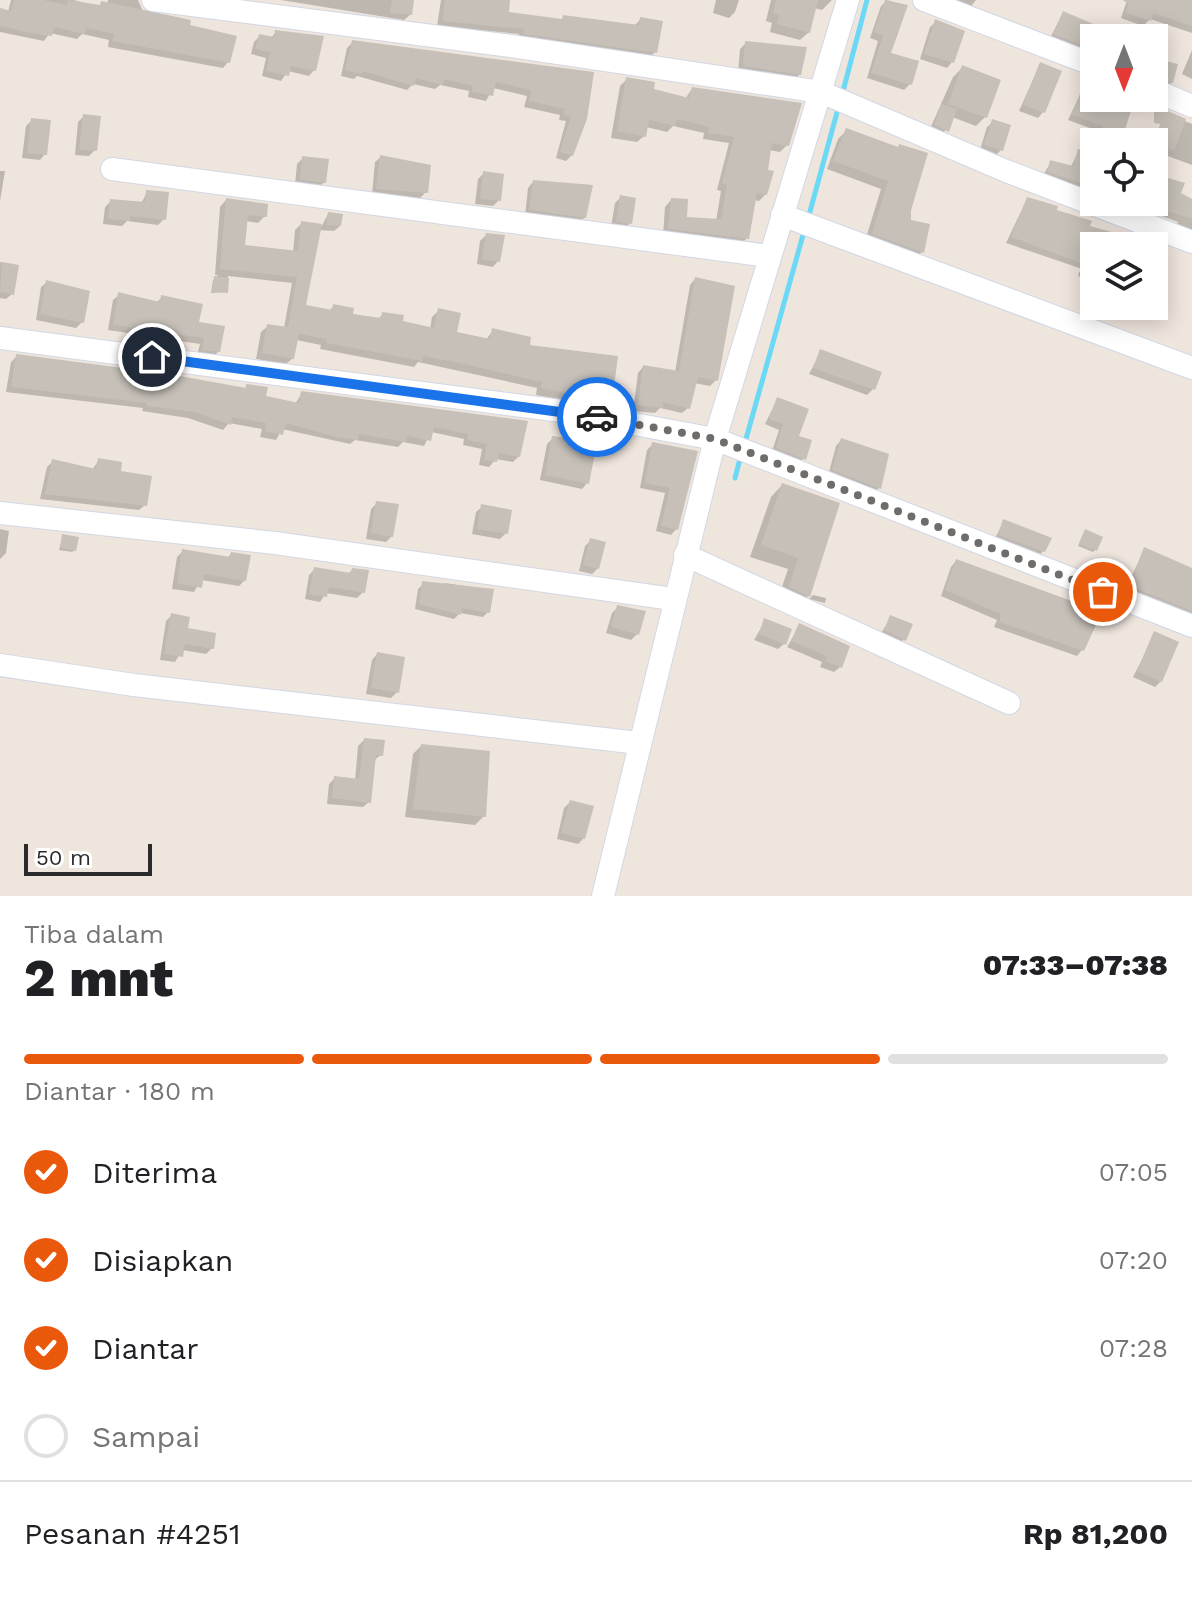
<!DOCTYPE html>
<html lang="id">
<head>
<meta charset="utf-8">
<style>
	body { margin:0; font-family:"Work Sans",sans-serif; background:#f6f6f6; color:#202124; height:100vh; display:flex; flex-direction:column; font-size:30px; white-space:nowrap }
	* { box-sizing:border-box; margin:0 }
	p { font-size:26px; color:#757577 }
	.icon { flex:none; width:44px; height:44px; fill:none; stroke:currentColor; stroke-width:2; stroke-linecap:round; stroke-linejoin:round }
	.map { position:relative; height:896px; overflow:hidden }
	.sheet { display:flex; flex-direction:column; background:#fff; flex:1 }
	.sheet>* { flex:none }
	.needle { width:52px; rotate:180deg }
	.fabs { position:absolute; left:1080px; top:24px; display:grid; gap:16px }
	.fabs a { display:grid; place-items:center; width:88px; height:88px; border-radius:0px; background:#fff; box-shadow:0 4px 20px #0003; font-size:40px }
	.scale { position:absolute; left:24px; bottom:20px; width:128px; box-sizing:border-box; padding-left:8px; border:4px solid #2b2b2b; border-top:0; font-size:22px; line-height:28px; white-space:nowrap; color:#2b2b2b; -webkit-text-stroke:6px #fff; paint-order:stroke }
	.pin { position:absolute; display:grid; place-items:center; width:68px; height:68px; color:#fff; margin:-34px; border:4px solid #fff; border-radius:50%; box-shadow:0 2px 8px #0007 }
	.courier { position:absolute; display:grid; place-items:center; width:80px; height:80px; margin:-40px; border:6px solid #1a73e8; border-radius:50%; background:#fff; color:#222; box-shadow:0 2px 10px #0007 }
	.overview em { font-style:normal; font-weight:800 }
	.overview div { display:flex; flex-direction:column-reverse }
	.overview { display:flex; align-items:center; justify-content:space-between; height:136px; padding:0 24px }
	h1 { font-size:52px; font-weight:800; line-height:60px }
	.bar { display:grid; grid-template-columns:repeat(4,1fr); gap:12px 8px; align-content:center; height:96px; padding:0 24px }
	.bar i { height:10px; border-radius:6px; background:#e0e0e0 }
	.bar .active { background:#ea580c }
	.bar p { grid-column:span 4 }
	.line { display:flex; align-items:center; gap:20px; padding:0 24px; border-top:2px solid #e0e0e0 }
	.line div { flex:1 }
	ol { padding:0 24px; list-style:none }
	li { display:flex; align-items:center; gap:24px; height:88px }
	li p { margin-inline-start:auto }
	li .icon { padding:8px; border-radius:50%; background:#ea580c; color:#fff; stroke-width:4 }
	li:last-child { color:#757577 }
	li i { width:44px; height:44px; border:4px solid #e0e0e0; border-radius:50% }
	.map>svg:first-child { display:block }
	.shadow { fill:#0003 }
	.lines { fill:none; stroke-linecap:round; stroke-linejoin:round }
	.stream { stroke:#6bd9f5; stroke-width:5 }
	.building { fill:#c6c0b8 }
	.minor-casing { stroke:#d2d7e5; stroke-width:24 }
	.minor { stroke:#fff; stroke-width:22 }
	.done { stroke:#6f6c69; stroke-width:8; stroke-dasharray:0 14.4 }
	.route { stroke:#1a73e8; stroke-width:10 }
</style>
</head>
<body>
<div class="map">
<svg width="1192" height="896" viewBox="0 0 1192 896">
	<rect width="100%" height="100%" fill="#eee5dd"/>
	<path class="shadow" d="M11,0h63l24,7 9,-2 1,-5h30l5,12 45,14 40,36 -5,6 -115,-21 1,-7 -27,-6 -5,5 -27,-6 -6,8 -44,-9v-22l8,2z
		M281,0h131l-2,15 -6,5z
		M441,0h61l5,14 53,7 4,-4 71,8 6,-6 14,33 -6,6 -131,-19 1,-5 -82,-8z
		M716,0h23l-4,12 -6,6 -16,-5z
		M771,0h61l-10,10 -8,-2 -5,24 -9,8 -30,-8 2,-9 -6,-2z
		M887,0l18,6 -16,48 21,30 -6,6 -37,-12 11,-37 -8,-3 11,-32z
		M940,0h36l-8,10z
		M1127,0h65v33l-42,-14 -7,7 -22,-8z
		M1063,13l24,34 -6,6 -32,-13z
		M936,22l16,40 -5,6 -27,-9 10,-32z
		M276,32l38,38 -5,6 -21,-5 -7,10 -19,-5 4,-18 -15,-4 3,-12 6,-6 10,3z
		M353,42l239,32 -20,81 -6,6 -10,-3 10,-37 -7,-1 1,-5 -36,-8 3,-11 -34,-8 -7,13 -18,-4 1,-6 -29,-6 -5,4 -22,-5 -6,6 -50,-14 -3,3 -13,-3 6,-28z
		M746,43l54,31 -6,6 -56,-8 2,-23z
		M1192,50v29l-10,-5z
		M1154,53l18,29 -6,6 -12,-5z
		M1040,64l3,48 -5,6 -19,-7z
		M962,68l23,49 -9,9 -24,-9 -10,19 -13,-5 24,-54z
		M627,79l25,12 33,8 7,-10 95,56 -7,7 -11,-2 -3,44 -7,7 -5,-1 -7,38 -7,7 -77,-10 2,-28 6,-7 14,19 31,2 5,-30 -4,-1 12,-47 -26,-4 1,-6 -31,-7 -6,6 -21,-5 -2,9 -7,6 -26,-4 9,-52z
		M1087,80l7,3v15h39l-17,44 -20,-5 2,-6 -30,-11z
		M1166,113l26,11v41l-38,-14 -2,-9z
		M84,116l11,34 -6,6 -14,-1 3,-33z
		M32,120l13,34 -5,6 -18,-2 4,-32z
		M993,122l8,28 -5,5 -16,-5 7,-23z
		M846,131l51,18 29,5 -18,67 14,31 -8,7 -49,-18 16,-52 -54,-20 11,-30z
		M1079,151l15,4v38l-52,-16 9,-15 19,6z
		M381,157l45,35 -6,6 -48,-4 3,-32z
		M303,158l21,24 -5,6 -24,-3 2,-21z
		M0,171h5l-5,30z
		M484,173l15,27 -6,6 -18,-2 3,-25z
		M1165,180l14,14 13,7v33l-17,-6 3,-6 -27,-10 9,-27z
		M533,182l52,35 -6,6 -54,-7 3,-28z
		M147,192l17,27 -6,6 -31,-4 -5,5 -19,-2 2,-17 6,-6 30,3z
		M621,197l9,26 -5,6 -14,-2 4,-24z
		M1027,199l83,42 17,5h-33v27l-88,-30z
		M226,200l39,16 -7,7 -12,-2 -3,26 50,6 2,-23 7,-7 20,3 6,-12 12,12 -6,5 -15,-1 -15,77 25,4 4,-4 18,8 26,5 6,-6 18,9 29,6 2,-12 7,-7 16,24 31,6 7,-10 34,17 83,54 -6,6 -68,-12 1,-7 -119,-26 -4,5 -94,-18 1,-4 -25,-5 -3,18 -7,6 -30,-5 5,-27 7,-6 16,2 8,-45 -64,-7 -2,16 -15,1 2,-13 5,-5h-3l5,-68z
		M486,235l12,26 -5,6 -16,-3 3,-23z
		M0,262l17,4 -5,28 -6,5 -6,-1z
		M1079,272l15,5v5l-16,-6z
		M695,279l21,101 -6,6 -16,-3 -6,25 -6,5 -22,-5 -5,5 -22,-2 5,-38 5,-6 32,5 15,-87z
		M47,282l35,40 -6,6 -40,-8 5,-33z
		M119,295l37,8 6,-6 35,27 21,28 -6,5 -15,-2 3,-11 -92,-14 5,-30z
		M821,352l52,37 -6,6 -58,-21z
		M17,356l154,25 4,-4 69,12 3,-3 17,12 31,6 7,-11 224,29 -7,34 -6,6 -17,-3 -7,8 -10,-2 3,-16 -19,-4 1,-6 -33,-7 -7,14 -21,-4 -5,5 -43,-7 -5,4 -68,-15 -6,11 -16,-3 2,-8 -33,-6 -6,7 -35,-12 -46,-7 1,-3 -137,-16 5,-30z
		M777,400l27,58 -6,6 -27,-10 8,-24 -14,-6z
		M553,438l34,45 -5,6 -42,-9 7,-36z
		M841,440l38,48 -6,5 -45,-17 8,-30z
		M653,444l42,8 -19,77 -5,6 -15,-4 9,-38 -25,-5 7,-38z
		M99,460l20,12 26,33 -6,5 -99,-11 7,-32 6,-6 39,9z
		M782,485l26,111 -11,11 -19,-8 10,-30 -38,-12 21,-60z
		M377,503l15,33 -6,6 -20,-3 5,-30z
		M482,507l24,26 -6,6 -28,-5 4,-22z
		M1004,521l39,30 -4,5 -45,-16z
		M0,529l9,2 -3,22 -6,6z
		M1083,534l12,16 -2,2 -15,-6z
		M63,536l12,14 -3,2 -13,-2z
		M591,540l7,28 -6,6 -13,-3 6,-25z
		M1144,550l48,21v51l-68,-30z
		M183,551l44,7 4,-4 14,26 -6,6 -38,-6 -7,12 -22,-3 5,-32z
		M956,561l126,89 -5,6 -83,-29 3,-7 -56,-24 10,-29z
		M315,569l33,5 4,-4 11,22 -6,6 -31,-5 -6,9 -15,-3 4,-24z
		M445,583l47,7 -4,22 -5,5 -23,-4 -6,6 -39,-10 3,-20 5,-5 18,3z
		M813,595l13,3 -1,5 -16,-4z
		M618,607l19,27 -6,6 -25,-7 6,-20z
		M172,615l14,14 26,19 -6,6 -24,-4 -7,12 -15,-2 6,-39z
		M891,618l13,21 -5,6 -20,-9z
		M765,621l19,23 -6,5 -24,-9z
		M800,625l40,42 -6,5 -14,-5 2,-5 -35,-15z
		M1155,634l6,47 -6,6 -22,-10z
		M377,654l20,38 -6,6 -25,-4 6,-34z
		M364,740l17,15 -8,6 -4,41 -6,5 -36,-3 2,-20 6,-6 20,3 3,-35z
		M421,746l63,70 -9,9 -70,-8 8,-63z
		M570,802l14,36 -6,6 -21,-5 7,-31z"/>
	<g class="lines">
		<path class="stream" d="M842,95l25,-95
			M808,219l31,-114
			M744,446l61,-218
			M735,478l6,-23"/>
	</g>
	<path class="building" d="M14,0h29l24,5 1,-5 32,5 1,-4 90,19 -1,5 47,11 -7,27 -118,-22 2,-7 -28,-6 -1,6 -31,-7 -2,9 -21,-3 -31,-7v-18l11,3z
		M392,0h22l-2,15 -22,-2z
		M445,0h65l-1,12 53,7 1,-4 76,10 1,-8 23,4 -6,32 -134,-19 1,-5 -82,-8z
		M776,0h42l-8,33 -33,-9 2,-9 -6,-2z
		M885,0l23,5 -17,48 28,8 -7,24 -41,-12 12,-38 -9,-3z
		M1123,0h69v26l-39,-13 -2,8 -25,-8 2,-9z
		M1063,11l35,15 -9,22 -36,-14z
		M935,19l30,12 -11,32 -30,-9z
		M275,30l49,6 -8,35 -25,-5 -2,10 -23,-5 4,-19 -15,-3 4,-15 15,3z
		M352,40l242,32 -7,47 -14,37 -13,-4 11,-36 -7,-1 1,-6 -36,-8 2,-11 -35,-8 -3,14 -21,-4 1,-6 -29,-7 -1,6 -27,-7 -2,8 -51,-15 -1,3 -17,-4z
		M745,41l62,6 -6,28 -58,-9z
		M1154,58l24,6 -5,19 -19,-7z
		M1040,62l22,9 -17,42 -22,-8z
		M962,65l39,15 -14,38 -39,-14z
		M626,77l29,5 -1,7 35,9 3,-11 110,16 -13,43 -17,-3 -4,27 6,1 -7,24 -10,-2 -8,46 -81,-10 3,-31 17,1 -1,18 34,2 6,-34 -5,-2 12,-46 -26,-4 1,-6 -32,-8 -2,7 -26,-6 -3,17 -29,-6z
		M1087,77l7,2v19h41l-13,41 -22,-7 2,-6 -30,-12z
		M941,104l16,5 -8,23 -15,-7z
		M1154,105l32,14 -12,32 -20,-7 7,-20 -7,-1z
		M83,114l18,2 -4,35 -18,-1z
		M31,118l20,2 -4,35 -20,-2z
		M992,119l19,6 -8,26 -19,-6z
		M846,128l52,19 1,-3 29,9 -17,57v10l19,4 -6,29 -52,-19 16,-53 -55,-20z
		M1078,149l16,4 -3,33 -44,-14 3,-12 23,6z
		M380,155l51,10 -3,28 -52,-4z
		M302,156l27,3 -3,24 -26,-3z
		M483,171l21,3 -3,27 -21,-2z
		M1165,177l20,6 -4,10 11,6v20l-37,-12z
		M533,180l60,5 -7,33 -57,-8z
		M146,190l23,2 -3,28 -36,-4v5l-22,-2 2,-20 35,3z
		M620,195l16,3 -4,26 -16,-2z
		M1027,197l31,9 -1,4 35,11 -2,5 25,7 -4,13h-17v22l-83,-31z
		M226,198l42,6 -1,13 -19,-2 -3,30 53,6 3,-30 21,3 -16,81 26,5 1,-6 21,4 -1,6 28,4 1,-6 22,3 -1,6 31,7 4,-20 23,5 -4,19 33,7 2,-11 39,9 -1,8 88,11 -6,46 -71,-14 1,-6 -87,-20 -32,-6 -1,5 -96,-18 1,-4 -28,-5 -5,25 -32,-6 5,-29 21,3 9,-50 -77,-8z
		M328,212l15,2 -2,12 -15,-1z
		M486,233l19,2 -5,27 -18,-3z
		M2,262l17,3 -5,30 -14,-3z
		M214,276l15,2 -1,15 -16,-1z
		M695,277l40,9 -17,95 -20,-4 -8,32 -27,-7v6l-25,-3 5,-40 36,6z
		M46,280l44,11 -6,32 -44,-9z
		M118,292l42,10 1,-7 42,9 -4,18 26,4 -5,26 -18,-2 2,-12 -91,-13z
		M820,349l62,23 -7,18 -62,-22z
		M16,354l122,16 -1,3 36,7 1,-5 72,13v-4l22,3 -2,9 33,7 2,-12 227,30 -8,36 -21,-4 -2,9 -13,-2 3,-16 -20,-4 1,-6 -34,-7 -3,14 -24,-5 -1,6 -47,-8 -1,6 -22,-3 -50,-14 -3,12 -18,-4 1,-8 -34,-6 -1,8 -36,-13 -48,-6v-3l-136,-16z
		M777,397l32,12 -10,27 13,4 -6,20 -30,-12 7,-24 -14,-5z
		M552,436l45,6 -8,42 -44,-9z
		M841,438l48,16 -8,35 -49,-19z
		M652,442l46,9 -20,79 -17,-4 9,-38 -25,-5z
		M98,458l24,4 -1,9 31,5 -5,30 -102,-12 7,-35 44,10z
		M782,483l58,20 -30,94 -21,-10 9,-29 -37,-13z
		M376,501l23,3 -6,33 -22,-4z
		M481,504l31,6 -4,24 -31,-5z
		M1003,519l49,19 -7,14 -47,-17z
		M1085,529l18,8 -6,14 -18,-7z
		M62,534l17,3 -3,14 -16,-3z
		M590,538l16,4 -7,27 -16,-4z
		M1144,547l48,21v43l-63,-25z
		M182,549l48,8 1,-5 20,3 -5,26 -42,-7 -2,14 -25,-5z
		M956,559l146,53 -18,39 -85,-29 2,-8 -56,-24z
		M314,567l37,6 1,-5 17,2 -4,23 -36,-6 -2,10 -18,-3z
		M422,581l72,8 -4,24 -28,-5 -1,7 -42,-11z
		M617,605l29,6 -7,24 -28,-8z
		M171,613l19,4 -2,11 28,5 -2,16 -29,-5 -2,13 -19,-3z
		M890,615l23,9 -7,17 -22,-11z
		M764,618l28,11 -6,16 -27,-11z
		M799,623l51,23 -8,22 -17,-7 2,-5 -36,-15z
		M1154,631l25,11 -17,40 -25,-11z
		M377,652l28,5 -6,36 -28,-5z
		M364,738l21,2 -2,16 -7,-1 -5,48 -39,-5 2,-22 25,3z
		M421,744l69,7 -4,66 -73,-8z
		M570,800l24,6 -9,33 -24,-6z"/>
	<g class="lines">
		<defs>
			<path id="minor" d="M153,0l358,46 310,46 185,79 186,71
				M924,0l170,65
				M1154,90l38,16
				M112,169l656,87
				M782,215l410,153
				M0,338l569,74 146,27 477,187
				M0,513l275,30 398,56
				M685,555l324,148
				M0,665l134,20 505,58
				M603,896l112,-457 133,-439"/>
		</defs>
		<use href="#minor" class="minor-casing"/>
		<use href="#minor" class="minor"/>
	</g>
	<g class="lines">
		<path class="done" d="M597,417l118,22 388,153"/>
		<path class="route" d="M152,357l445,60"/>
	</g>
</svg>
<div class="fabs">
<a><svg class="needle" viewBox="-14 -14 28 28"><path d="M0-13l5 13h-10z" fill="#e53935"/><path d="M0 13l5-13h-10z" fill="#757577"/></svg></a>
<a><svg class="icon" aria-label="locate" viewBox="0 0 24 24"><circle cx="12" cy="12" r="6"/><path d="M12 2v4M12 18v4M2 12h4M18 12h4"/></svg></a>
<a><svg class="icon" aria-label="layers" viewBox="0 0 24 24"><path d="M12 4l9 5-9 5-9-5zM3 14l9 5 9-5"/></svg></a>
</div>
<div class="scale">50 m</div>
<div class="pin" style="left:1103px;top:592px;background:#ea580c"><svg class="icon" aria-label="bag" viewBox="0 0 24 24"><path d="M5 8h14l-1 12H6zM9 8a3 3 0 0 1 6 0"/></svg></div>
<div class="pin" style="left:152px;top:357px;background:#1f2937"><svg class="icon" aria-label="home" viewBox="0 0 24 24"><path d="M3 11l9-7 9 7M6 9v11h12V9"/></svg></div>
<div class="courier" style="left:597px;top:417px"><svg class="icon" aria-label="car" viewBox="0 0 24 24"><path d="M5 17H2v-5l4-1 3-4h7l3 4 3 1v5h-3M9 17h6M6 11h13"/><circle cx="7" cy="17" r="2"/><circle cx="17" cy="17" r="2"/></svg></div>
</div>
<section class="sheet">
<div class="overview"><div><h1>2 mnt</h1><p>Tiba dalam</p></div><em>07:33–07:38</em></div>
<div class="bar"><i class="active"></i><i class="active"></i><i class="active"></i><i></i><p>Diantar · 180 m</p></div>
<ol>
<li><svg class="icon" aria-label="check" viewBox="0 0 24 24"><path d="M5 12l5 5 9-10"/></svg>Diterima<p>07:05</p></li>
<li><svg class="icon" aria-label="check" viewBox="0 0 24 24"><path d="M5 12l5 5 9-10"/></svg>Disiapkan<p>07:20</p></li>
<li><svg class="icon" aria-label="check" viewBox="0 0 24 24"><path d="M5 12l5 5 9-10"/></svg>Diantar<p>07:28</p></li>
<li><i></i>Sampai</li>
</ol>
<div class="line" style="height:104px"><div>Pesanan #4251</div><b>Rp 81,200</b></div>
</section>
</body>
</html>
